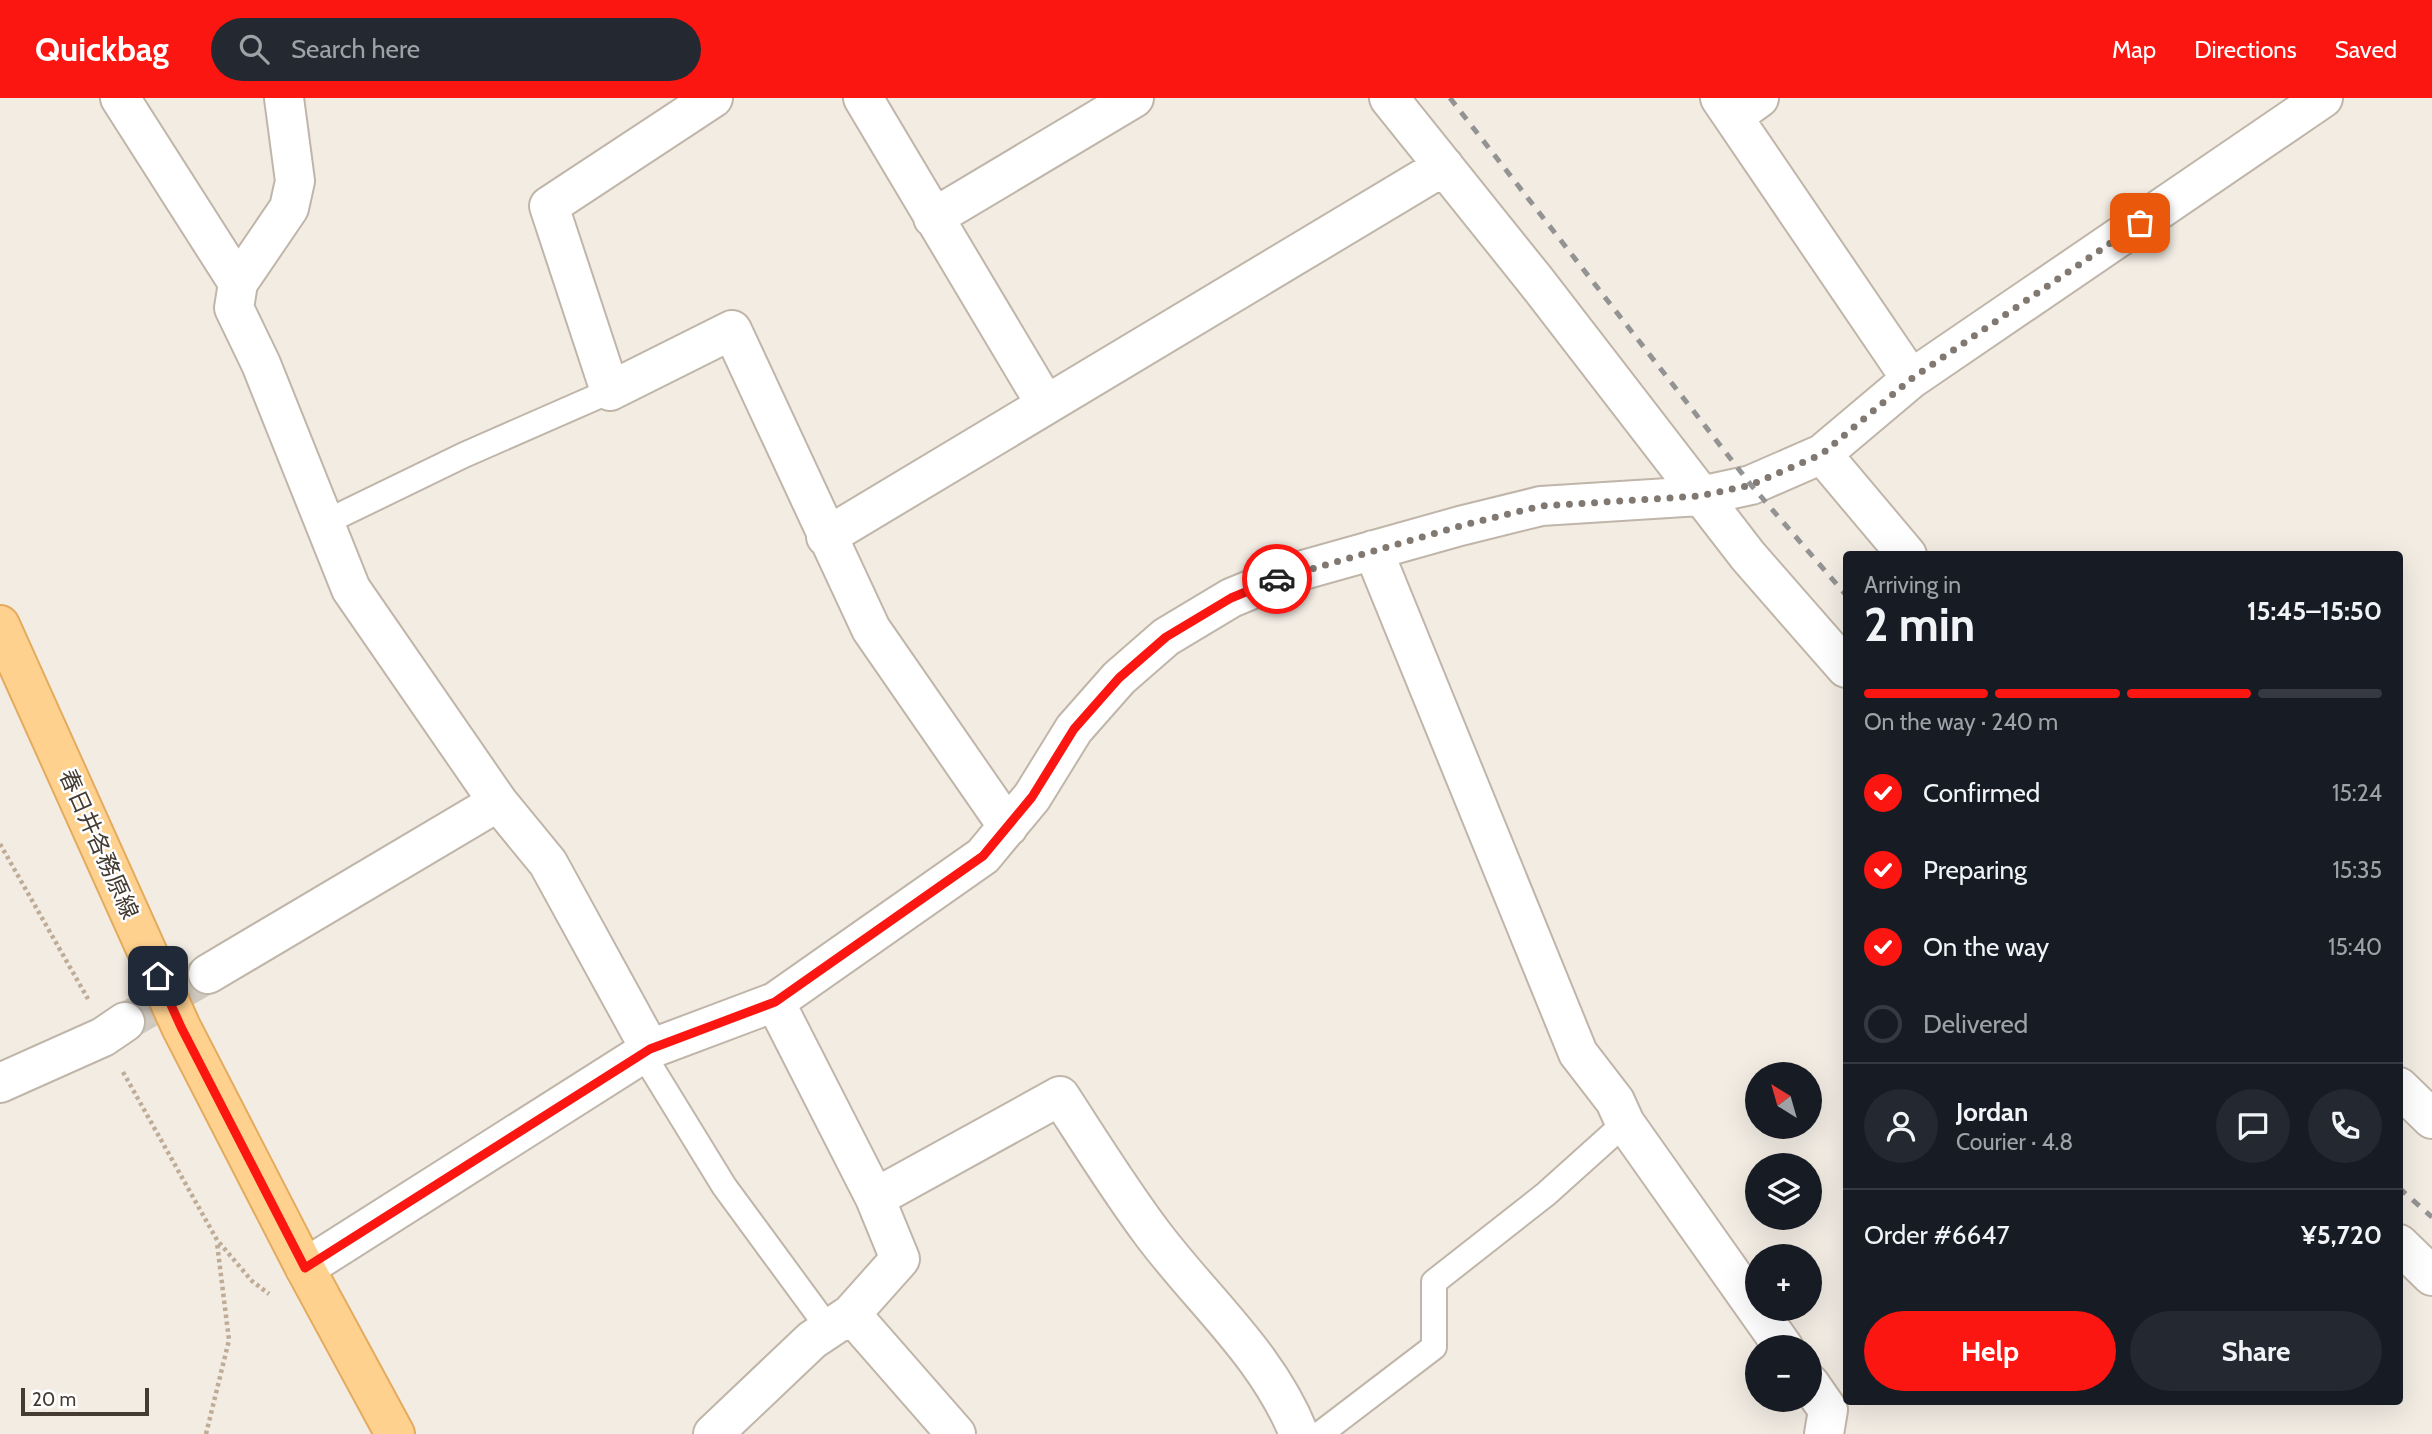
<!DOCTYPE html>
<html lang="en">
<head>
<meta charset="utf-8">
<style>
	body { margin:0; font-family:Cabin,"Noto Sans JP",sans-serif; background:#242831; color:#f1f3f6; height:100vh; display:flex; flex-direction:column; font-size:26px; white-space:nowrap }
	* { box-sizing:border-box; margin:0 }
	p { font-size:23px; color:#9ea1a6 }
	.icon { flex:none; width:38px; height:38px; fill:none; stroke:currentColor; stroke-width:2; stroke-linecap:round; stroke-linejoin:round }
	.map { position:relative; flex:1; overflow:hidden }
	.drawer { position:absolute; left:1843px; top:453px; width:560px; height:854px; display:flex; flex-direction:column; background:#171b24; border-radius:7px; box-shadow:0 7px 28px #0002 }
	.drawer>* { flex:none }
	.needle { width:46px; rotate:323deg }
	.buttons { position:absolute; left:1745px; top:964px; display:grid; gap:14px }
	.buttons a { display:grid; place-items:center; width:77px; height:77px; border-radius:50%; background:#171b24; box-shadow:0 7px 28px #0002; font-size:35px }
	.scale { position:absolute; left:21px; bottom:18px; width:128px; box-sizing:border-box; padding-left:7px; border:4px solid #443b33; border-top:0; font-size:19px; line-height:24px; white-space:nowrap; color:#443b33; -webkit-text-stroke:5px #fff; paint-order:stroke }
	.pin { position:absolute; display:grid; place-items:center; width:60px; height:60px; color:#fff; margin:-30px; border-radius:14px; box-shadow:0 4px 10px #0006 }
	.courier { position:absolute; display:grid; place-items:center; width:70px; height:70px; margin:-35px; border:5px solid #fb1611; border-radius:50%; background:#fff; color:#222; box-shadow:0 2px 9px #0007 }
	.head em { font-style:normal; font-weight:700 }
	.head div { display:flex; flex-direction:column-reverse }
	.head { display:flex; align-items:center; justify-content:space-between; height:119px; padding:0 21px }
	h1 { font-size:46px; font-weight:700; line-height:52px }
	.bar { display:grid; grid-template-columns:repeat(4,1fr); gap:10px 7px; align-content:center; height:84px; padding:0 21px }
	.bar i { height:9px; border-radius:5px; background:#363941 }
	.bar .selected { background:#fb1611 }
	.bar p { grid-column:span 4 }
	.line { display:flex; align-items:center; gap:18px; padding:0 21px; border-top:2px solid #363941 }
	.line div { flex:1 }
	.round { display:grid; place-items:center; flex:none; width:74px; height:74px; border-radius:37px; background:#242831 }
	ol { padding:0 21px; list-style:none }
	li { display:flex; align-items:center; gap:21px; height:77px }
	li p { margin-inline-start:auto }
	li .icon { padding:7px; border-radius:50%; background:#fb1611; color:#fff; stroke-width:4 }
	li:last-child { color:#9ea1a6 }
	li i { width:38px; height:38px; border:4px solid #363941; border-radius:50% }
	.action { display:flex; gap:14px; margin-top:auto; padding:14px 21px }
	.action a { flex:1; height:80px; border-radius:42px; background:#fb1611; color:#fff; font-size:28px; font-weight:700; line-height:80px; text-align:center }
	.action a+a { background:#242831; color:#f1f3f6 }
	header { display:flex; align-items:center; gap:42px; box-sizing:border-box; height:98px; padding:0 35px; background:#fb1611; color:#fff }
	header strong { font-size:33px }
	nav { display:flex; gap:38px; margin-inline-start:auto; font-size:24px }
	.search { width:490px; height:63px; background:#242831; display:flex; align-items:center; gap:18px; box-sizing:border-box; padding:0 24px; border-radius:38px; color:#9ea1a6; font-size:26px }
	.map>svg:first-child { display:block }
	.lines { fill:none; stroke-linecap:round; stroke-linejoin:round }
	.street-tunnel { stroke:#cfc9c0; stroke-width:38; stroke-dasharray:38 19; stroke-linecap:butt }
	.lane-casing { stroke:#c0b5a9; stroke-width:28 }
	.street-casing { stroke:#c0b5a9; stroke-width:42 }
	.primary-casing { stroke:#e4ab5f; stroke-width:42 }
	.path { stroke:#bfac97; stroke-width:4.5; stroke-dasharray:3.5 3.5; stroke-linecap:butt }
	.lane { stroke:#fff; stroke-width:24 }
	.street { stroke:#fff; stroke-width:38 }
	.primary { stroke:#ffd18f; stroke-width:38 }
	.rail { stroke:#939393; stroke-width:5; stroke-dasharray:9 9; stroke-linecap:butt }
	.done { stroke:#817971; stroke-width:7; stroke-dasharray:0 12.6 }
	.route { stroke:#fb1611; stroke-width:9 }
	.labels { text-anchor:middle; stroke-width:5; stroke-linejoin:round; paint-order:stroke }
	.street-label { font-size:23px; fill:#443b33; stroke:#fff }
</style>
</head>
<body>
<header>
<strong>Quickbag</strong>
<div class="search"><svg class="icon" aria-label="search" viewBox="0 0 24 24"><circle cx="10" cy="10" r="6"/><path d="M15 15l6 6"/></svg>Search here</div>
<nav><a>Map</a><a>Directions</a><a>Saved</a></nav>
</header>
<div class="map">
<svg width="2432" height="1336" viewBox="0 0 2432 1336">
	<rect width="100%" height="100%" fill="#f2ece3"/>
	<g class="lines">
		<path class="street-tunnel" d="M125,924l83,-48"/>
		<defs>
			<path id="lane" d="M324,425l140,-68 146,-64
				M643,956l81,132 105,143
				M1320,1336l114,-87v-65l112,-88 79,-71"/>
			<path id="street" d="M120,0l118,185
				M284,0l11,83 -6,27 -51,75 -4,25 27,56 90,225 147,213
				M713,0l-164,108 61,185 122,-61 139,299 137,198
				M863,0l183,307
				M1389,0l146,182 213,276 98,112
				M1720,0l191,281
				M1733,19l26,-19
				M933,120l201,-120
				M1822,356l85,101
				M826,439l618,-371
				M1373,452l205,503 37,48 10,22 159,225
				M208,876l290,-172 50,61 102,186
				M775,904l100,196 25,61 -49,55
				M0,985l103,-46 22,-15
				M2399,989l33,32
				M875,1100l185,-102c30,46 59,93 92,137 50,67 115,121 147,201
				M2399,1146l33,32
				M305,1170l345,-219 125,-47 208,-146 49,-59 42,-68 45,-51 47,-41 65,-39 58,-24 171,-48 81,-20 159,-10 51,-11 71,-31 89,-75 412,-281
				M1810,1286l18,26 -4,24
				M713,1336l99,-94 39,-26 105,120"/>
			<path id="primary" d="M0,527l181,402 124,241 90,166"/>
		</defs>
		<use href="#lane" class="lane-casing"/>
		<use href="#street" class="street-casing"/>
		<use href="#primary" class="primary-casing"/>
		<path class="path" d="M0,746l88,155
			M123,974l94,168 35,41 17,13
			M206,1336l23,-94 -12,-97"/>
		<use href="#lane" class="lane"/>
		<use href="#street" class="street"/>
		<use href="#primary" class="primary"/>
		<path class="rail" d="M1450,0l301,387 95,110
			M2399,1090l33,29"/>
	</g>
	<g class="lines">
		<path class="done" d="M1277,481l183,-53 81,-20 159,-10 51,-11 71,-31 89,-75 229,-156"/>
		<path class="route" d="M158,878l23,51 124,241 345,-219 125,-47 208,-146 49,-59 42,-68 45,-51 47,-41 65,-39 46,-19"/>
	</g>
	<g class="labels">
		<g class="street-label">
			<text transform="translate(99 746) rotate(66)" y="8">春日井各務原線</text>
		</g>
	</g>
</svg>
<div class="buttons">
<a><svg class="needle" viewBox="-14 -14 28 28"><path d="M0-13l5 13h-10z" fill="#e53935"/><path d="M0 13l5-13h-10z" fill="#9ea1a6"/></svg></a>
<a><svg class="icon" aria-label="layers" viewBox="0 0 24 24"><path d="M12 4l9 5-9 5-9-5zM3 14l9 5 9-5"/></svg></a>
<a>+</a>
<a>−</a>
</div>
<div class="scale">20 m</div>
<div class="pin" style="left:2140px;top:125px;background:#ea580c"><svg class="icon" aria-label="bag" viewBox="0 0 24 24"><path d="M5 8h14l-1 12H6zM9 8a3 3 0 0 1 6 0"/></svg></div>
<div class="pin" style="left:158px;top:878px;background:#1f2937"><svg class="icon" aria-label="home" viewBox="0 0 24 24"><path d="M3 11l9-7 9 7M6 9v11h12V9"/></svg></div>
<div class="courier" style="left:1277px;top:481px"><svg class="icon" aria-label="car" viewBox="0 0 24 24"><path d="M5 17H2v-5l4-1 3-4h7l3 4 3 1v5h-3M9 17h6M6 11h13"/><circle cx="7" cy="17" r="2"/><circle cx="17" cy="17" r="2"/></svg></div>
<section class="drawer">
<div class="head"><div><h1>2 min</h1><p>Arriving in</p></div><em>15:45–15:50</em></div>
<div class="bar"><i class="selected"></i><i class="selected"></i><i class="selected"></i><i></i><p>On the way · 240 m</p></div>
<ol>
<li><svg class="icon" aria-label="check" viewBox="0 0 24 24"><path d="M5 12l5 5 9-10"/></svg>Confirmed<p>15:24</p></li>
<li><svg class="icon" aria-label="check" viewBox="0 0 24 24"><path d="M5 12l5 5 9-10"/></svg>Preparing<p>15:35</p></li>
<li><svg class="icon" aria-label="check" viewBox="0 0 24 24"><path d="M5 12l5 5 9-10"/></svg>On the way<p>15:40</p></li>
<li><i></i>Delivered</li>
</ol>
<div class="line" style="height:126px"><a class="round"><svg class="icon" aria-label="person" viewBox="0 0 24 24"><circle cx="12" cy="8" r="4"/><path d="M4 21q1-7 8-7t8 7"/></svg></a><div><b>Jordan</b><p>Courier · 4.8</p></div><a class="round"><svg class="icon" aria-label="chat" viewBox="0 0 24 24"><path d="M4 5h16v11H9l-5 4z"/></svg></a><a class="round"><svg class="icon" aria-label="phone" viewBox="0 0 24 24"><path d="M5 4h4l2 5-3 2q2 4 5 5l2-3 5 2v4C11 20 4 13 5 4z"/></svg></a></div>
<div class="line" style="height:91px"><div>Order #6647</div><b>¥5,720</b></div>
<div class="action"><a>Help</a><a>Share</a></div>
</section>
</div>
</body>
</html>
